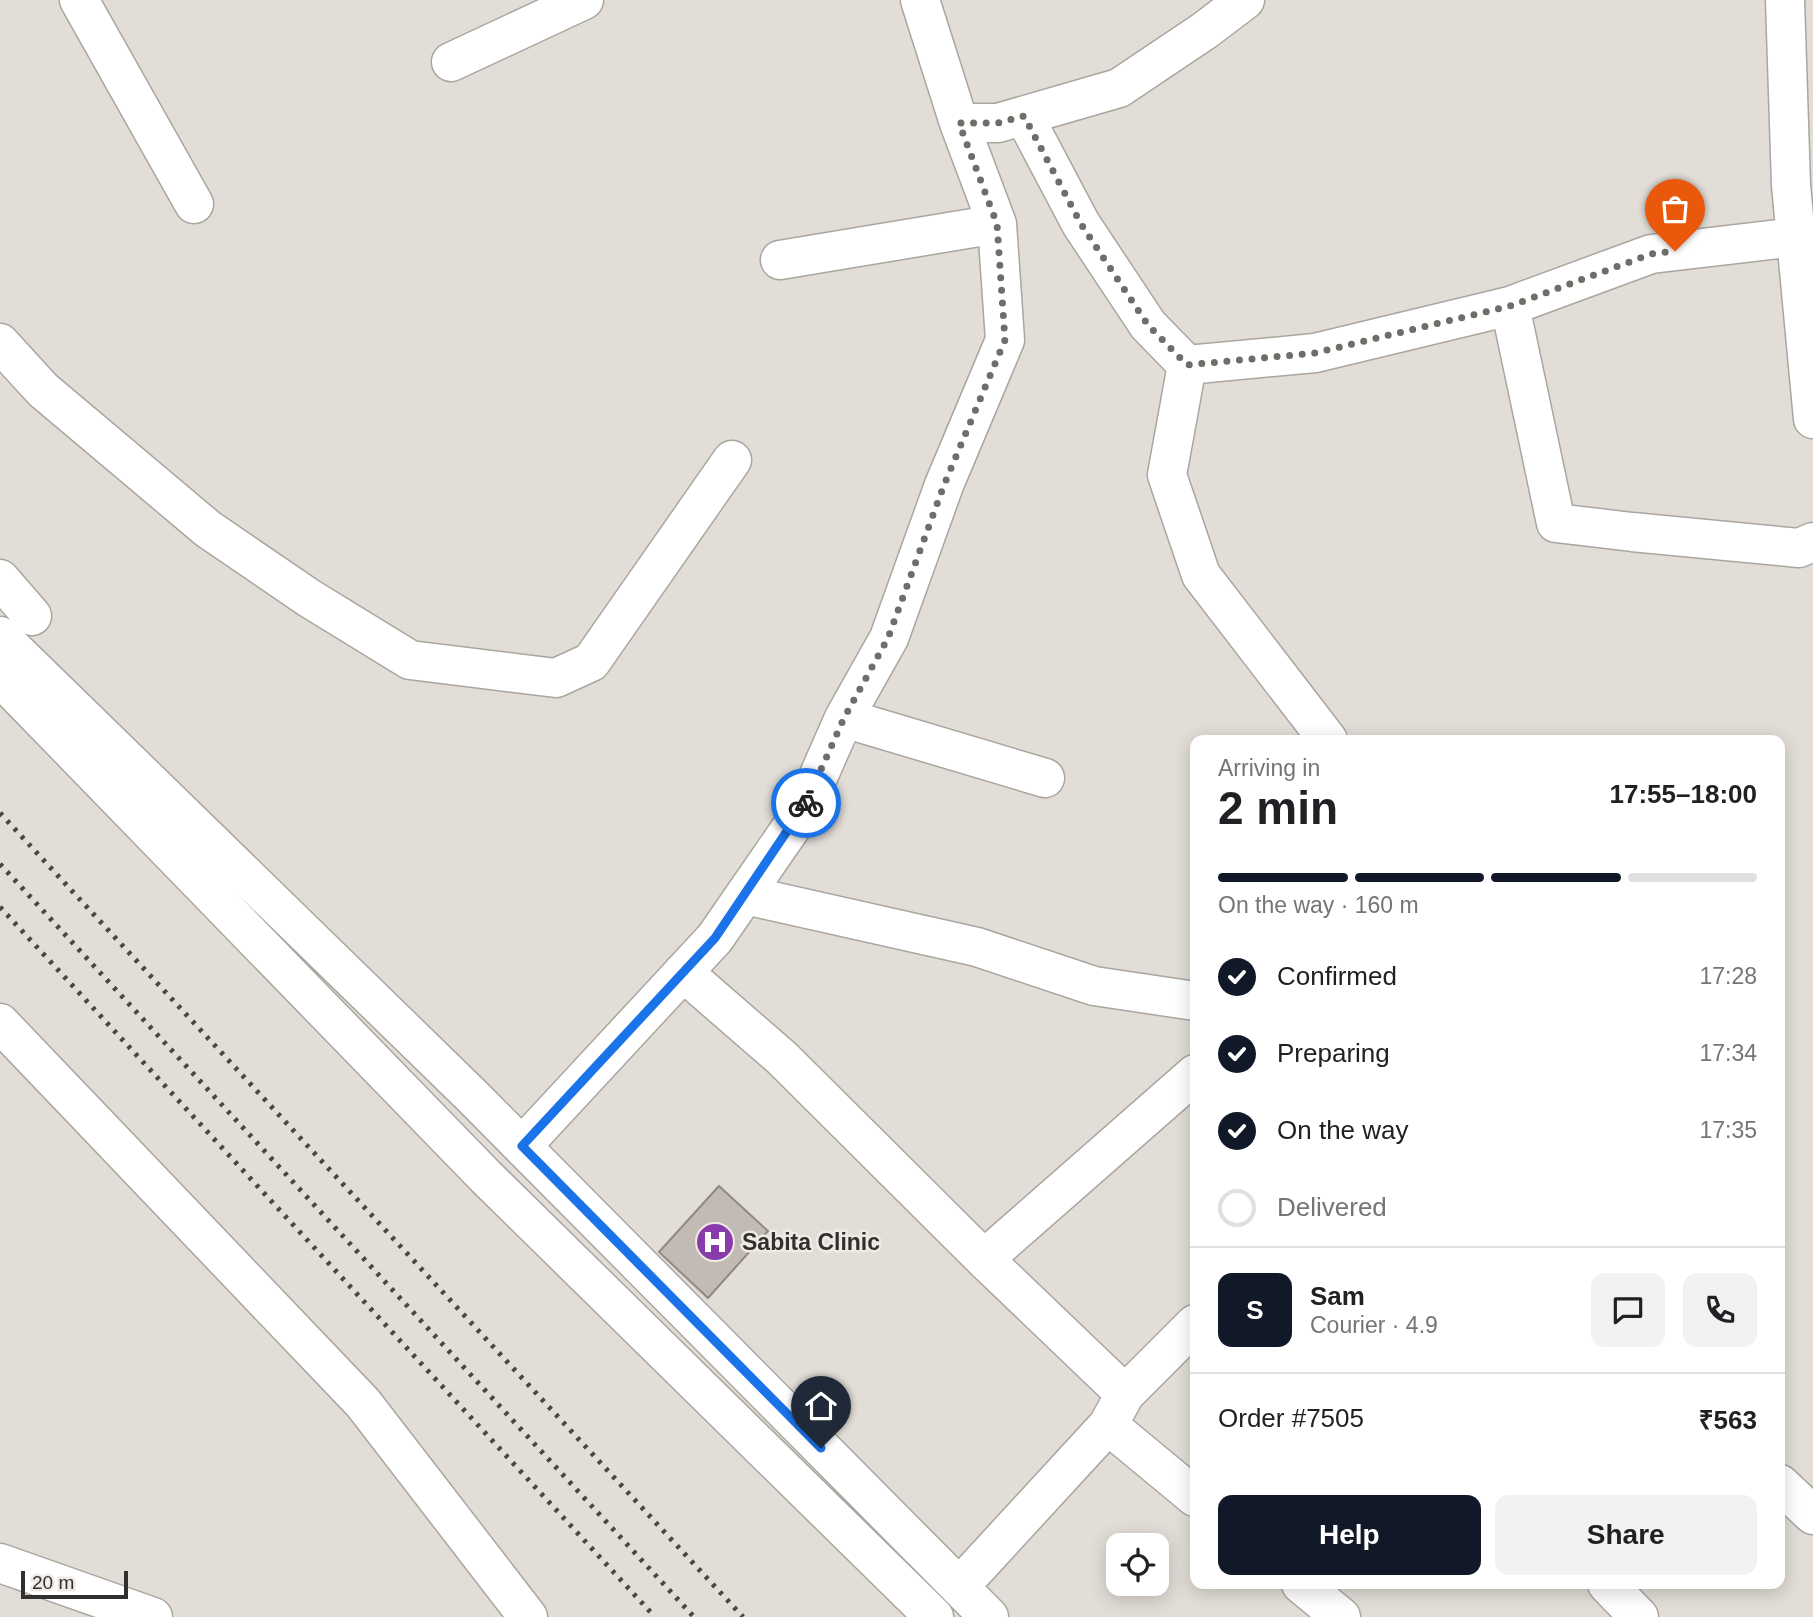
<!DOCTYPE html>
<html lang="en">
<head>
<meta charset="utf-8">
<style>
	body { margin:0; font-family:Arial,sans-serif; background:#f2f2f2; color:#202124; height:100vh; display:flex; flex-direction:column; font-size:26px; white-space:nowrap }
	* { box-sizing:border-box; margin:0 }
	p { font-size:23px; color:#757577 }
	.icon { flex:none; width:38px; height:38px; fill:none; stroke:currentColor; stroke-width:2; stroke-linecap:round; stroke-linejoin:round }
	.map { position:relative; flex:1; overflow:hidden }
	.side { position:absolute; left:1190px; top:735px; width:595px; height:854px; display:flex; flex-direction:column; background:#fff; border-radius:14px; box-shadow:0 4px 18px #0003 }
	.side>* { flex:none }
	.tools { position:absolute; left:1106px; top:1533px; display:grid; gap:14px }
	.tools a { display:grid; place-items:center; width:63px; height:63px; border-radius:14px; background:#fff; box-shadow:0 4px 18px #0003; font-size:35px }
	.scale { position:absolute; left:21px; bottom:18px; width:107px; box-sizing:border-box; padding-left:7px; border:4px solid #32302e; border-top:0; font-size:19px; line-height:24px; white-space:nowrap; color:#32302e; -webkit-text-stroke:5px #efebe4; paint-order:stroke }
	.pin { position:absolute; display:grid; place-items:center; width:60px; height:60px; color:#fff; margin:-72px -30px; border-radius:50% 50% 50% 0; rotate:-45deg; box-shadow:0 0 7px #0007 }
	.pin .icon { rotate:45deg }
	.courier { position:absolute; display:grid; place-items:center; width:70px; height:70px; margin:-35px; border:5px solid #1a73e8; border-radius:50%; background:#fff; color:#222; box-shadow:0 2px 9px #0007 }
	.summary em { font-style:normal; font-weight:700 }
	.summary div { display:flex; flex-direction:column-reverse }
	.summary { display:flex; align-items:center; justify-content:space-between; height:119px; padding:0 28px }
	h1 { font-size:46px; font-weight:700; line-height:52px }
	.bar { display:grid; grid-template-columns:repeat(4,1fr); gap:10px 7px; align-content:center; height:84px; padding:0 28px }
	.bar i { height:9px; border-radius:5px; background:#e0e0e0 }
	.bar .selected { background:#111827 }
	.bar p { grid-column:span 4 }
	.line { display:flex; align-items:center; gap:18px; padding:0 28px; border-top:2px solid #e0e0e0 }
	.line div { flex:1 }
	.round { display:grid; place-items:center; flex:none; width:74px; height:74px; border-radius:14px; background:#f2f2f2 }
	ol { padding:0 28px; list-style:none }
	li { display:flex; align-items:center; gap:21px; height:77px }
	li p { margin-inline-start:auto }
	li .icon { padding:7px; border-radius:50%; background:#111827; color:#fff; stroke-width:4 }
	li:last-child { color:#757577 }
	li i { width:38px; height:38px; border:4px solid #e0e0e0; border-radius:50% }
	.primary-button { display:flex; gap:14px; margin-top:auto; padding:14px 28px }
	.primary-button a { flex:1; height:80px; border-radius:14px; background:#111827; color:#fff; font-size:28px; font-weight:700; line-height:80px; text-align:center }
	.primary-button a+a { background:#f2f2f2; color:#202124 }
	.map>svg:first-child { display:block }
	.building { fill:#c1bab5; stroke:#8f8985; stroke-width:2 }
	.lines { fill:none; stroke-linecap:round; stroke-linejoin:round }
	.minor-casing { stroke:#aaa69f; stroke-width:41 }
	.minor { stroke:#fff; stroke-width:38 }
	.rail { stroke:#494644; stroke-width:5; stroke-dasharray:3.5 7; stroke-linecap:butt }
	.done { stroke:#706d69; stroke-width:7; stroke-dasharray:0 12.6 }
	.route { stroke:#1a73e8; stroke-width:9 }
	.labels { text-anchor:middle; stroke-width:5; stroke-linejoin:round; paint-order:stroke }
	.poi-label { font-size:23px; font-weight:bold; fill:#32302e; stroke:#efebe4; text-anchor:start }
</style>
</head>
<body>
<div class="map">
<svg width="1813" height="1617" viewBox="0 0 1813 1617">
	<rect width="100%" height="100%" fill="#e2ddd7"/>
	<path class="building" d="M719,1186l49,45 -60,67 -49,-46z"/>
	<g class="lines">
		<defs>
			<path id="minor" d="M79,0l115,204
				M920,0l39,123h39l121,-35 85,-57 41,-31
				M1785,0l6,185 22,234
				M451,62l133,-62
				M1024,116l57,108 67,101 39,40 -20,110 34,100 127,165
				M1795,237l-144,17 -141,52 46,217 76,9 167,16 14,-6
				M780,260l217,-36 -38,-101
				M0,343l43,47 165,139 101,69 101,62 146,18 35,-16 141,-202
				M1187,365l128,-12 195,-47
				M0,579l32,37
				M0,636l472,460 517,521
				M0,677l486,500 448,440
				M844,718l201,60
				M745,895l232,52 117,39 101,15
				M683,972l99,86 202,201 141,135
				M0,1023l363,380 165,214
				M522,1146l193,-208 89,-129 40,-91 45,-80 55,-153 61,-145 -8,-116
				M984,1259l211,-185
				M1108,1425l87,72
				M1780,1484l33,31
				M0,1563l153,54
				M1301,1584l40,33
				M1607,1584l32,33
				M959,1587l149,-162 17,-31 70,-70"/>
		</defs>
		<use href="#minor" class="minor-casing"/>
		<use href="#minor" class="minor"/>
		<path class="rail" d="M0,813l743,804
			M0,864l694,753
			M0,907l655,710"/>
	</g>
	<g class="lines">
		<path class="done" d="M806,803l38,-85 44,-80 56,-153 61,-145 -8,-116 -38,-101h39l26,-7 57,108 67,101 39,40 128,-12 195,-47 141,-52 24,-3"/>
		<path class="route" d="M806,803l-91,135 -193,208 299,302"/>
	</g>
	<defs>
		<symbol id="hospital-disc" viewBox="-11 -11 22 22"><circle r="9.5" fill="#8a3bab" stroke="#efebe4"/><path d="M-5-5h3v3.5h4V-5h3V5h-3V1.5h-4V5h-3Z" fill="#fff"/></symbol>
	</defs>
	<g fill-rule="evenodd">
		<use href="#hospital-disc" x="693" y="1220" width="44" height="44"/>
	</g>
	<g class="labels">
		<g class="poi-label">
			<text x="742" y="1250">Sabita Clinic</text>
		</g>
	</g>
</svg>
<div class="tools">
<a><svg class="icon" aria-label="locate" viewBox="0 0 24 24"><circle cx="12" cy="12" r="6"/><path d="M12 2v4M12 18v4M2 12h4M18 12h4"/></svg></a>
</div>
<div class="scale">20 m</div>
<div class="pin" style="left:1675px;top:251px;background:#ea580c"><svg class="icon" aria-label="bag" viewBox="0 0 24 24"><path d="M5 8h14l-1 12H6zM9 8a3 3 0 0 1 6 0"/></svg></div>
<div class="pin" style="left:821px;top:1448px;background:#1f2937"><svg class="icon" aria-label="home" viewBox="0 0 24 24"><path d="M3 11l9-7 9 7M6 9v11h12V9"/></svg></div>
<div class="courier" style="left:806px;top:803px"><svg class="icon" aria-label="bike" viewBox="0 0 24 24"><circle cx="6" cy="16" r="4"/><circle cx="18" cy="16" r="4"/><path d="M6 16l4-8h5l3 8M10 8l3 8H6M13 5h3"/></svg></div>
<section class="side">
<div class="summary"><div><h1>2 min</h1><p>Arriving in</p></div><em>17:55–18:00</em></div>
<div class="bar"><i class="selected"></i><i class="selected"></i><i class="selected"></i><i></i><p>On the way · 160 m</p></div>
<ol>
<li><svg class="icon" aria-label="check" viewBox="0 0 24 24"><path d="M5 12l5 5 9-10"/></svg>Confirmed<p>17:28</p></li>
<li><svg class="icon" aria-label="check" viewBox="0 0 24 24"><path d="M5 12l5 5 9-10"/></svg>Preparing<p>17:34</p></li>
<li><svg class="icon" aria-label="check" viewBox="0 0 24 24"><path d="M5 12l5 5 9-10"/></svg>On the way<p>17:35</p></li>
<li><i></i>Delivered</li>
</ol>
<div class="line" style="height:126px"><b class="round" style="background:#111827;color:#fff">S</b><div><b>Sam</b><p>Courier · 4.9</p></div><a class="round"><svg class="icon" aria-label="chat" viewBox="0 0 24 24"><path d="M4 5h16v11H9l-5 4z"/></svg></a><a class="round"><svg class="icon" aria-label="phone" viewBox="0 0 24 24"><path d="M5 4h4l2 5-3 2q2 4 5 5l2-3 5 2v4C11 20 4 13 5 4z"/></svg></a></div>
<div class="line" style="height:91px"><div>Order #7505</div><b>₹563</b></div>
<div class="primary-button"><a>Help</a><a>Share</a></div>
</section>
</div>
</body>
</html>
